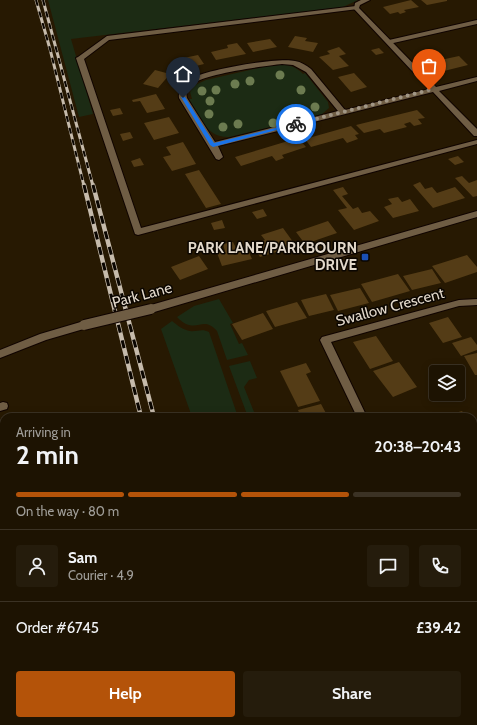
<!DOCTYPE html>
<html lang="en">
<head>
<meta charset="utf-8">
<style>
	body { margin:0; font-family:Cabin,sans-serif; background:#251c0c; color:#f1f3f6; height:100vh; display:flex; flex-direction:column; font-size:15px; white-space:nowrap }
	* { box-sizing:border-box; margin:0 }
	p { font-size:13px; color:#a09e99 }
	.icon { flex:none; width:22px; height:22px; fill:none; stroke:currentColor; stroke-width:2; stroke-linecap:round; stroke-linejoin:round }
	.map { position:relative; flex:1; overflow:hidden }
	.drawer { position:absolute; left:0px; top:413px; width:477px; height:312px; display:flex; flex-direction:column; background:#1d1302; border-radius:12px 12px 0 0; box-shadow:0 2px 10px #0003,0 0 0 1px #3b3224 }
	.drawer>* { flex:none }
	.tools { position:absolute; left:429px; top:365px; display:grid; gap:8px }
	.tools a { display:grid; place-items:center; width:36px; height:36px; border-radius:4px; background:#1d1302; box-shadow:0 2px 10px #0003,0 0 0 1px #3b3224; font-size:20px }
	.pin { position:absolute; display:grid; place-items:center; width:34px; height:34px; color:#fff; margin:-41px -17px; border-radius:50% 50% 50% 0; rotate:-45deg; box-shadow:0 0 4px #0007 }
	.pin .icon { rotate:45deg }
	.courier { position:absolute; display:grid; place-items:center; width:40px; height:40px; margin:-20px; border:3px solid #1a73e8; border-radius:50%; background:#fff; color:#222; box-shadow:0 1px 5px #0007 }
	.headline em { font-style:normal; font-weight:700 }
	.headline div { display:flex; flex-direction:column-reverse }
	.headline { display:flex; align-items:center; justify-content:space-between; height:68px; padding:0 16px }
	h1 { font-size:26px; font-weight:700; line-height:30px }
	.bar { display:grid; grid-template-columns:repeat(4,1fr); gap:6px 4px; align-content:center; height:48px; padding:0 16px }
	.bar i { height:5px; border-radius:3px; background:#3b3224 }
	.bar .current { background:#b45309 }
	.bar p { grid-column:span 4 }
	.line { display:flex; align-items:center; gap:10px; padding:0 16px; border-top:1px solid #3b3224 }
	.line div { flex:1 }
	.round { display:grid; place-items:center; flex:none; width:42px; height:42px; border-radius:4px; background:#251c0c }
	.action { display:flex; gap:8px; margin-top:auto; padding:8px 16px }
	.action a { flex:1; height:46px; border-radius:4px; background:#b45309; color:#fff; font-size:16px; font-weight:700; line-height:46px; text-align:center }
	.action a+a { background:#251c0c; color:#f1f3f6 }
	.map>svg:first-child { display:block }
	.green { fill:#1c2b14 }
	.building { fill:#543c16 }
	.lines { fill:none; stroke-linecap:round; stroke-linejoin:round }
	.lane-casing { stroke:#100400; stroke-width:2 }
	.street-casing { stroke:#100400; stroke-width:2 }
	.secondary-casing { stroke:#100400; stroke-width:2 }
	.lane { fill:#6f5d44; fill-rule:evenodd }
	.street { fill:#6f5d44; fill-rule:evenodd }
	.secondary { fill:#6f5d44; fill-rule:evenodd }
	.rail-far2-casing { stroke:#c6bbac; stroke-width:3 }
	.rail-far1-casing { stroke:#c6bbac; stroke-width:4.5 }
	.rail-casing { stroke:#c6bbac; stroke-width:5 }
	.rail-far2 { stroke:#0b0601; stroke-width:2; stroke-dasharray:6; stroke-linecap:butt }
	.rail-far1 { stroke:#0b0601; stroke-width:3; stroke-dasharray:8; stroke-linecap:butt }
	.rail { stroke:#0b0601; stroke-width:3.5; stroke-dasharray:11; stroke-linecap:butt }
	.secondary-bridge-casing { stroke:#100400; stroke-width:12; stroke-linecap:butt }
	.secondary-bridge { stroke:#6f5d44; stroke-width:10 }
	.tree { fill:#6c7b50 }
	.route { fill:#1a73e8 }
	.done { stroke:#a19685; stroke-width:4; stroke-dasharray:0 7.2 }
	.transit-dot { fill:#1a4fb4; stroke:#0b0601; stroke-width:1.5 }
	.labels { text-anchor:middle; stroke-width:3; stroke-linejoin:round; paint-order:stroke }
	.poi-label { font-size:15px; font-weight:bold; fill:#e3d9cb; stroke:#0b0601; text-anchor:end }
	.street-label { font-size:15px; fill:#e3d9cb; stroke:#0b0601 }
</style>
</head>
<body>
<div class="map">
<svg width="477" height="725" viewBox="0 0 477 725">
	<rect width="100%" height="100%" fill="#271902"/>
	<path class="green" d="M48,0h310l-15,7 -272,32 22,75 -14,3z
		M271,65l1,1c12,-3 23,-1 31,8l2,-1 23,29 1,6 -8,7 -92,22c-23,1 -29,-21 -40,-38h3l-2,-7 5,-7 11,-5z
		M219,299l14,24 -3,1 9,20 3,-1 6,12 -21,5 -10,-29c-12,-13 -17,-3 -28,-6 -5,-1 -9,-5 -12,-8l17,-11z
		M172,321c5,4 11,9 18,10 7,1 12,-3 19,1l29,85h-46l-31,-88z
		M250,361l7,17 -8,2 -5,7 12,30h-8l-19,-51z
		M473,667l4,9v49h-11l-1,-4h8z
		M251,721h55l2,4h-55z"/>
	<path class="building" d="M411,0l8,7 -15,3 2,2 -6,2 -2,-2 -8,2 -7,-7z
		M421,0h26v1l-20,4z
		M295,36l12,2 -2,3 13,2 -5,9 -25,-5z
		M270,39l7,8 -24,5 -6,-9z
		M237,43l9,11 -30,6 -5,-8 17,-4 -1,-3z
		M339,47l7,7 -7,2 10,10 -16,4 -14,-13 11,-3 -3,-3z
		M379,48l5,5 -8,2 -5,-5z
		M198,55l6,9 -24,6 -6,-10z
		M459,56l9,9 -24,6 -8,-10z
		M155,70l15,4 -12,14 -15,-4z
		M354,73l13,14 -16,5 -13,-15z
		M156,94l9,15 -18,4 -7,-12 -7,1 -1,-2z
		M120,108l3,6 -10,2 -3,-6z
		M417,110l8,8 -7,1 4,5 -8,2 -4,-4 -6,2 3,3 -23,6 -4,-4 -16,4 -8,-8z
		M169,117l10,16 -25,7 -10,-17z
		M351,126l8,8 -4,1 3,4 -11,4 -4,-5 -32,9 -6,-8z
		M130,132l3,6 -10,3 -3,-7z
		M298,138l8,9 -24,8 2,3 -8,3 -4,-5 -31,10 -6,-9z
		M183,142l13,22 -24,7 -9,-14 8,-2 -5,-8z
		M458,156l6,6 -9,3 -7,-6z
		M140,158l4,7 -10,2 -3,-6z
		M199,170l22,34 -15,4 -21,-34z
		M462,176l7,7 8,-3v16l-4,1 -18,-19z
		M420,182l5,7 7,-2 5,6 18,-6 10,11 -32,10 -20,-23z
		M343,187l5,7 -6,2 11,13 5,-2 4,6 8,-2 9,10 -25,9 -16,-20 9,-2 -14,-18z
		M398,197l4,5 8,-3 9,12 -26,7 -9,-11 8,-3 -4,-5z
		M263,209l4,7 -10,3 -5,-7z
		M222,220l3,8 -11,2 -3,-7z
		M328,221l9,12 -32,11 -9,-12z
		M283,228l13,18 -36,11 -8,-13 13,-4 -4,-5z
		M233,242l3,6 10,-2 6,13 -30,7 -5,-13 8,-2 -2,-7z
		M467,255l10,12v5l-32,11 -13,-17z
		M199,256l9,13 -28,11 -9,-13z
		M432,269l9,14 -29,7 -9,-14z
		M398,274l12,17 -38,11 -11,-18z
		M360,288l9,15 -31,8 -8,-16z
		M326,294l8,16 -25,6 -8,-16z
		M297,302l10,16 -32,9 -9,-16z
		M263,313l10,16 -31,11 -10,-16z
		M448,317l14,20 -19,6 -14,-20z
		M376,336l17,25 -23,8 -17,-27z
		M471,337l6,8v5l-16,6 -9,-13z
		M477,353v22h-2l-11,-19z
		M399,362l18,25 -24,10 -20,-26z
		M306,363l5,9 -5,2 14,27 -22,6 -18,-36z
		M321,404l7,13h-27l-3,-7z
		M462,411l4,6h-25z
		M477,494v31l-4,-5v-24z
		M477,537v34l-4,-8v-25z"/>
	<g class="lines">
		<defs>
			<path id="lane" d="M356,6l3,2 -1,1 -249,31 -25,19 57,169 336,-88v4l-339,91 -3,-1 -59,-176 2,-1 29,-21z
				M477,20v4l-88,20 -3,-2 3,-2z"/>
			<path id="street" d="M361,0h9l-10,5 -1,3 77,79 41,-10v4l-38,10 38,38v7h-3l-41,-44 -215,54 5,11 -4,3 -3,-1 -37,-61c-1,-8 3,-14 9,-18 15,-10 89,-23 107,-19 6,1 11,4 16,8l34,41 84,-21 -75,-80 1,-6zM282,64l11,1 13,7 32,39 -123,31 -28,-44c-1,-4 -1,-8 2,-12 12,-12 75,-20 93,-22z
				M477,299v6l-18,1 -128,36 36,75h-10l-37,-77 2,-3 137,-37z
				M3,402l4,1 1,3 -1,3 -7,2v-8z
				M0,451l4,2v15l-4,-2z
				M477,461v10l-4,2v-10z
				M4,545v12l-4,2v-12z
				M473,634l4,1v20l-4,-1z"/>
			<path id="secondary" d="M477,211v6l-326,96 -5,-4 5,-4z
				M84,321l3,1 2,3 -2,3 -41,12 -46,18v-8l40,-16z"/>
		</defs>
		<use href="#lane" class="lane-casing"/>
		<use href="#street" class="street-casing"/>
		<use href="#secondary" class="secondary-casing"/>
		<use href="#lane" class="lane"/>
		<use href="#street" class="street"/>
		<use href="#secondary" class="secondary"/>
		<defs>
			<path id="rail-far2" d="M36,0l14,49 34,137
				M43,0l50,186"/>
			<path id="rail-far1" d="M84,185l57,232
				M93,185l61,232"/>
			<path id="rail" d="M220,721l1,4
				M234,721l1,4"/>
		</defs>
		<use href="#rail-far2" class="rail-far2-casing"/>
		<use href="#rail-far1" class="rail-far1-casing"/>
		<use href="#rail" class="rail-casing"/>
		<use href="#rail-far2" class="rail-far2"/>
		<use href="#rail-far1" class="rail-far1"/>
		<use href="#rail" class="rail"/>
		<defs>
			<path id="secondary-bridge" d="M84,325l67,-16"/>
		</defs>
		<use href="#secondary-bridge" class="secondary-bridge-casing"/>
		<use href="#secondary-bridge" class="secondary-bridge"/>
	</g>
	<g class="tree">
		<circle cx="280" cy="75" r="4.5"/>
		<circle cx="250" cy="81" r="4.5"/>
		<circle cx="235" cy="84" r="4.5"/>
		<circle cx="216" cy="90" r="4.5"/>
		<circle cx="301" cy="90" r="4.5"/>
		<circle cx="202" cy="91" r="4.5"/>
		<circle cx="210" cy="101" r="4.5"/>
		<circle cx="315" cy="107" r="4.5"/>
		<circle cx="209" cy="114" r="4.5"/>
		<circle cx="291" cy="117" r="4.5"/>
		<circle cx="273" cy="123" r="4.5"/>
		<circle cx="238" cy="124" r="4.5"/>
		<circle cx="223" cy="127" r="4.5"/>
	</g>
	<path class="route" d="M181,97h4l29,46 82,-20 3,1 -86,23 -3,-2z"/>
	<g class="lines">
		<path class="done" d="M296,124l133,-34"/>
	</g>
	<rect class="transit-dot" x="361" y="253" width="8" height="8" rx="2"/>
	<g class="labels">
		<g class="poi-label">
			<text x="357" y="253">PARK LANE/PARKBOURN<tspan x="357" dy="17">DRIVE</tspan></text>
		</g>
		<g class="street-label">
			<text transform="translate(142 295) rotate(-15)" y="5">Park Lane</text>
			<text transform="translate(390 307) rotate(-15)" y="5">Swallow Crescent</text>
		</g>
	</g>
</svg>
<div class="tools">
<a><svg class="icon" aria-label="layers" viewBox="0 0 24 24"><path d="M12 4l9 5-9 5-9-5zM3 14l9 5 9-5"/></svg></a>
</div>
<div class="pin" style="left:429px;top:90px;background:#ea580c"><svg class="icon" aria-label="bag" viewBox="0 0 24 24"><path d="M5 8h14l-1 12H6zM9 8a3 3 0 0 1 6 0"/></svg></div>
<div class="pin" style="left:183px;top:98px;background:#1f2937"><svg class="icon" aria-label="home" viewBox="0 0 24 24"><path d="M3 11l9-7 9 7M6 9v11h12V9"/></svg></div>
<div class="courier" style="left:296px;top:124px"><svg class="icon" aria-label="bike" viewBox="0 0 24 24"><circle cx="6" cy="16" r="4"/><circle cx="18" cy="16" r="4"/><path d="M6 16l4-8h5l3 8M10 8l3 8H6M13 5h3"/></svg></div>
<section class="drawer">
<div class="headline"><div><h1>2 min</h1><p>Arriving in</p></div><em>20:38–20:43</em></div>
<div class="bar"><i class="current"></i><i class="current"></i><i class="current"></i><i></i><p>On the way · 80 m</p></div>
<div class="line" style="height:72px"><a class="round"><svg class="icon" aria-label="person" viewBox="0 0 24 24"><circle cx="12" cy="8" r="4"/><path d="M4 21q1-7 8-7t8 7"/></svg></a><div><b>Sam</b><p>Courier · 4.9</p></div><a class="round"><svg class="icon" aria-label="chat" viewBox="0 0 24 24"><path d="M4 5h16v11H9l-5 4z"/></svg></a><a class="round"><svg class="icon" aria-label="phone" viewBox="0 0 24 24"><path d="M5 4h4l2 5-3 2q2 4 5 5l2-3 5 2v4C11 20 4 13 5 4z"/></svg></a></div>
<div class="line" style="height:52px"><div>Order #6745</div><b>£39.42</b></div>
<div class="action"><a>Help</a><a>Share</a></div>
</section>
</div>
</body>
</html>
